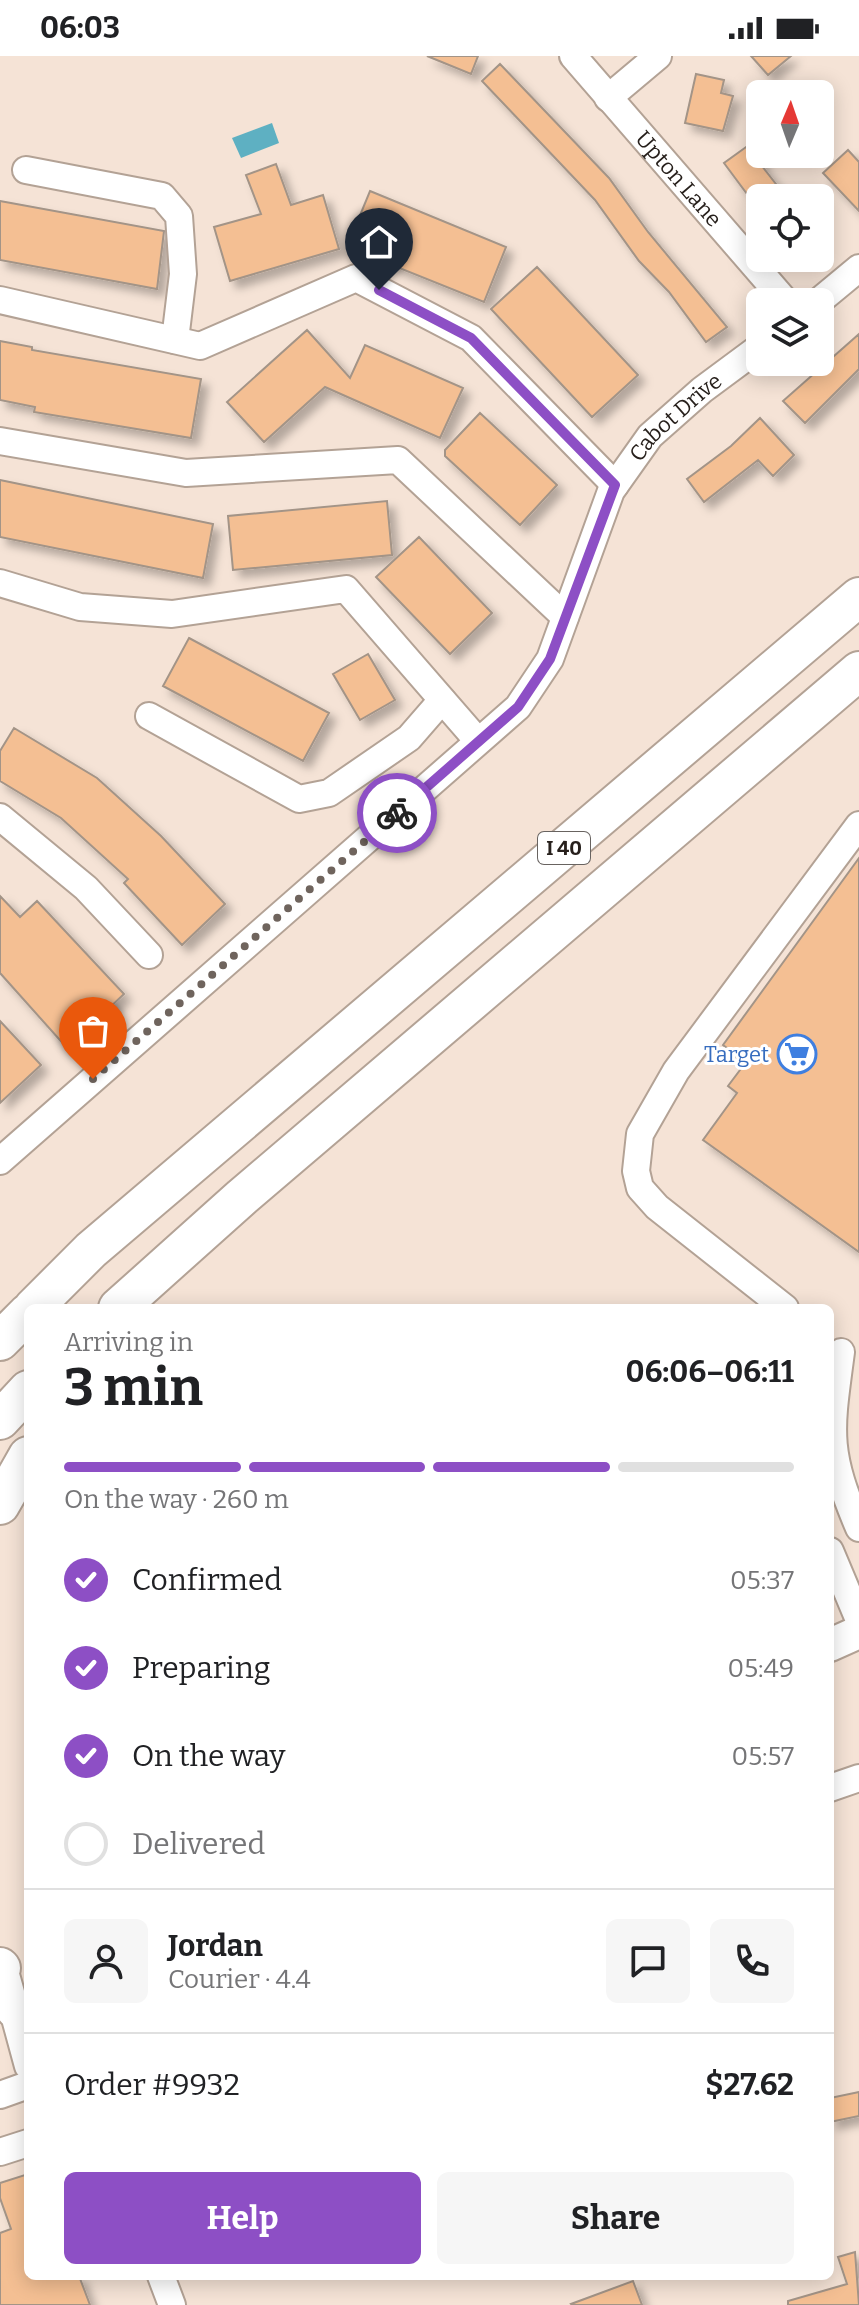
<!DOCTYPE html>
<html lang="en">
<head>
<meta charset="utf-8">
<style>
	body { margin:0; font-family:Bitter,serif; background:#f6f6f6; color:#202124; height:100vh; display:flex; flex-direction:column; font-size:30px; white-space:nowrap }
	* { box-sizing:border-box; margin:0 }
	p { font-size:26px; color:#757577 }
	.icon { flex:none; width:44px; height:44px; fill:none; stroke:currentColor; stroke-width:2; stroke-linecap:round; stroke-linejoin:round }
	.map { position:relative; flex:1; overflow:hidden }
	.details { position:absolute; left:24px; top:1248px; width:810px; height:976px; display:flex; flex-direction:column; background:#fff; border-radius:12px; box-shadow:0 4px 20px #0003 }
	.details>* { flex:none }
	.needle { width:52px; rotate:2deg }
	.fabs { position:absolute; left:746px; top:24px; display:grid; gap:16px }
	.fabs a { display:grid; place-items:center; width:88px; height:88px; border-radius:12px; background:#fff; box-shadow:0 4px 20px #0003; font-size:40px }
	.pin { position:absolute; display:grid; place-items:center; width:68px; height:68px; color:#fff; margin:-82px -34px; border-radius:50% 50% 50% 0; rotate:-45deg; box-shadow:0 0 8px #0007 }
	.pin .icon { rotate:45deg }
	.courier { position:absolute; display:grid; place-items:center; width:80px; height:80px; margin:-40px; border:6px solid #8d4fc5; border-radius:50%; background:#fff; color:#222; box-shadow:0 2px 10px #0007 }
	.overview em { font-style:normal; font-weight:700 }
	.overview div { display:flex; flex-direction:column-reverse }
	.overview { display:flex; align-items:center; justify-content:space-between; height:136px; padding:0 40px }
	h1 { font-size:52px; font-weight:700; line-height:60px }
	.bar { display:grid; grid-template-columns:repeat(4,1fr); gap:12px 8px; align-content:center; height:96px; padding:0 40px }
	.bar i { height:10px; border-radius:6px; background:#e0e0e0 }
	.bar .selected { background:#8d4fc5 }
	.bar p { grid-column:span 4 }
	.line { display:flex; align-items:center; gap:20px; padding:0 40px; border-top:2px solid #e0e0e0 }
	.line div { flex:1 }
	.round { display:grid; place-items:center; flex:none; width:84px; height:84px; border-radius:12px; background:#f6f6f6 }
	ol { padding:0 40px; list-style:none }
	li { display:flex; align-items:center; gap:24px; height:88px }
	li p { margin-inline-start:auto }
	li .icon { padding:8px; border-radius:50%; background:#8d4fc5; color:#fff; stroke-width:4 }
	li:last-child { color:#757577 }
	li i { width:44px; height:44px; border:4px solid #e0e0e0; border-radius:50% }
	.cta { display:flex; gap:16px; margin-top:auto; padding:16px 40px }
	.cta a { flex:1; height:92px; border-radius:12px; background:#8d4fc5; color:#fff; font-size:32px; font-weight:700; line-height:92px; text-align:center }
	.cta a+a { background:#f6f6f6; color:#202124 }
	.status { display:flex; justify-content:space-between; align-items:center; height:56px; padding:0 40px; background:#fff; direction:ltr }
	.status svg { height:22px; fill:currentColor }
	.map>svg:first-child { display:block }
	.water { fill:#5eb0c2 }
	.building { fill:#f4bf93; stroke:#a39487; stroke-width:2; filter:url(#shadow) }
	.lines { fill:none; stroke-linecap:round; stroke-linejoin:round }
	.minor-casing { stroke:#b3a295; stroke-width:30 }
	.major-casing { stroke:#b3a295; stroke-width:36 }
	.highway-casing { stroke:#b3a295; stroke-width:42 }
	.minor { stroke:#fff; stroke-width:26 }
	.major { stroke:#fff; stroke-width:32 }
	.highway { stroke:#fff; stroke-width:38 }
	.done { stroke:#6f645d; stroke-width:8; stroke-dasharray:0 14.4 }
	.route { stroke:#8d4fc5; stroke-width:10 }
	.labels { text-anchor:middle; stroke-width:6; stroke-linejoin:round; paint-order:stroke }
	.shield { fill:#fff; stroke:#686360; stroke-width:2 }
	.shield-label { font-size:20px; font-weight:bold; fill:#27201c }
	.street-label { font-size:22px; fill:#27201c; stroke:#fff }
	.shop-label { font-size:22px; fill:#366cbe; stroke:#fff; text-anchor:end }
</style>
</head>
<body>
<div class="status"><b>06:03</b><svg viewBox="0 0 49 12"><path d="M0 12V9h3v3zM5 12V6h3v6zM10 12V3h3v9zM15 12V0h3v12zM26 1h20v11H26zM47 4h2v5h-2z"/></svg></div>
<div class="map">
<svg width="859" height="2249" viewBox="0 0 859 2249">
	<defs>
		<filter id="shadow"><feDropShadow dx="7" dy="7" stdDeviation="4" flood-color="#0004"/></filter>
	</defs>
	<rect width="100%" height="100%" fill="#f5e3d6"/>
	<path class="water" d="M272,67l7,20 -38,15 -9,-20z"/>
	<path class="building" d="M427,0h51l-7,18z
		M751,0h40l-23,19z
		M500,8l109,114 39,54 79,95 -21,15 -37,-50 -30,-31 -44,-61 -113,-119z
		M696,18l28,6 -3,13 12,3 -10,35 -38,-8z
		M753,86l11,14 -6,5 21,27 -19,10 -4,8 -32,-43z
		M848,94l11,12v49l-36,-38z
		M276,108l15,41 32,-10 16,54 -109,32 -16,-54 47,-13 -15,-39z
		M370,135l136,56 -22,55 -137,-55z
		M0,145l164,30 -7,58 -157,-29z
		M537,211l101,108 -46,42 -101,-108z
		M307,274l43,48 15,-33 98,43 -23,50 -115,-51 -61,55 -37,-40z
		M859,278v35l-54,54 -22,-22z
		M0,285l32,6v3l169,29 -10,59 -157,-26 1,-5 -35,-7z
		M480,357l77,72 -37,40 -75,-69v-6z
		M760,362l34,37 -21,21 -15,-16 -54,42 -17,-23 44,-33z
		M0,424l213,44 -10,54 -203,-41z
		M387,445l5,54 -159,15 -5,-54z
		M419,481l73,76 -42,41 -74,-77z
		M189,582l140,75 -26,48 -140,-75z
		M368,598l27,46 -35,20 -27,-46z
		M14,672l83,50 64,58 64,68 -43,41 -58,-62 4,-4 -67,-61 -61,-37v-30z
		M859,802v394l-156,-112 34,-47 -9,-7 18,-24 -23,-17z
		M0,840l20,21 17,-16 87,93 -57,54 -67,-75z
		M0,965l41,44 -41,38z
		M859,2036v24l-29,6v-24z
		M28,2118v102h51l11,29h-90v-72l11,-4 -11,-31v-15z
		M855,2196l4,53h-71v-4l59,-17 -9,-27z
		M633,2225l9,24h-70l-1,-1z"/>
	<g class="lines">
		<defs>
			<g id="minor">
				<path id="s1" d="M573,0l213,246"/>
				<path d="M608,42l50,-42"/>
				<path d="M26,114l136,26 17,20 4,58 -8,66"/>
				<path d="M0,244l200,46 156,-68 115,60 144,147"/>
				<path d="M818,246l41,-34"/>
				<path d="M0,385l186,32 212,-13 167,157"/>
				<path d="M0,527l80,24 92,7 174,-25 132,152"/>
				<path d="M149,660l150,83 30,-6 80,-55 33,-38"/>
				<path d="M0,761l86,71 63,67"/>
				<path id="s2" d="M0,1105l518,-454 32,-48 61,-168 39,-55 52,-46 58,-43"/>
				<path d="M785,1252l-128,-101 -17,-19 -4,-17 4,-37 36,-63 183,-246"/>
				<path d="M841,1296c-11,82 -15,98 18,176"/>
				<path d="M830,1495l29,69"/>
				<path d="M830,1732l29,-10"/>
				<path d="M13,1955l15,55"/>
				<path d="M0,2039l28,-10"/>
				<path d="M0,2096l28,-9"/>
				<path d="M161,2220l11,29"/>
			</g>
			<path id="major" d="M830,1589l29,-13
				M1,1912l12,43"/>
			<path id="highway" d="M33,1252l58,-58 768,-653
				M118,1252l124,-111 617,-526
				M0,1285l28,-28
				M0,1364l28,-30
				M0,1449l28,-49
				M0,1911l1,1"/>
		</defs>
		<use href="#minor" class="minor-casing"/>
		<use href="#major" class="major-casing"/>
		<use href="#highway" class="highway-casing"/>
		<use href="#minor" class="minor"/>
		<use href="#major" class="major"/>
		<use href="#highway" class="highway"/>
	</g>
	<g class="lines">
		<path class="done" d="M93,1023l304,-266"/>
		<path class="route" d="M379,234l92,48 144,147 -65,174 -32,48 -121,106"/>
	</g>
	<defs>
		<symbol id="supermarket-ring" viewBox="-11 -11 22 22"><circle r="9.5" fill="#fff" stroke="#3f7fe0" stroke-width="1.5"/><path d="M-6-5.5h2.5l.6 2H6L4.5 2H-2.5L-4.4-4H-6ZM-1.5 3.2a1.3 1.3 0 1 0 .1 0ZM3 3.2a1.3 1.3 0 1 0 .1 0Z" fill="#3f7fe0"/></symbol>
	</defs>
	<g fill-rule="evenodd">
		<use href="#supermarket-ring" x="775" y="976" width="44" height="44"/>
	</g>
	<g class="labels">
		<rect class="shield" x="538" y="776" width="52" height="32" rx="6"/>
		<g class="shield-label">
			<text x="564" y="799">I 40</text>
		</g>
		<g class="street-label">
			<text dy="8" stroke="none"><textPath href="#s1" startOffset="162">Upton Lane</textPath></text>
			<text dy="8" stroke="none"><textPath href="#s2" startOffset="1024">Cabot Drive</textPath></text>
		</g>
		<g class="shop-label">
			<text x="769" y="1006">Target</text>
		</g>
	</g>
</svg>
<div class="fabs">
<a><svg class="needle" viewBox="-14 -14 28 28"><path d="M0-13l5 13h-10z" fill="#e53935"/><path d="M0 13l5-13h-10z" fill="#757577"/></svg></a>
<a><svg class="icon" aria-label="locate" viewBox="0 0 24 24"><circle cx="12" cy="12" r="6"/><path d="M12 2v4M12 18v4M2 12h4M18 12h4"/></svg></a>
<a><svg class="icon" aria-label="layers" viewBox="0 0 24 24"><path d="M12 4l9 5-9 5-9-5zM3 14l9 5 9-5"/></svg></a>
</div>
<div class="pin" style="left:93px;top:1023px;background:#ea580c"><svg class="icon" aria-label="bag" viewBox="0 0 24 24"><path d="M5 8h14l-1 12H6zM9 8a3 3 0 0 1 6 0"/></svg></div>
<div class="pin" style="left:379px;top:234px;background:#1f2937"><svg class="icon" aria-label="home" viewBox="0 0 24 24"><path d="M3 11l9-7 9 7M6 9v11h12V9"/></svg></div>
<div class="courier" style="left:397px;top:757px"><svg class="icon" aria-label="bike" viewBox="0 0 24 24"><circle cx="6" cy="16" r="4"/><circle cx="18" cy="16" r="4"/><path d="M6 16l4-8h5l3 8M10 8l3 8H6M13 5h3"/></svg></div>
<section class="details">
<div class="overview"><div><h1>3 min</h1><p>Arriving in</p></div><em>06:06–06:11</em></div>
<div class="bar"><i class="selected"></i><i class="selected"></i><i class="selected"></i><i></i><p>On the way · 260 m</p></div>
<ol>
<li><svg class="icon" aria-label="check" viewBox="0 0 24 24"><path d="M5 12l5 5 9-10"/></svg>Confirmed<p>05:37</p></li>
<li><svg class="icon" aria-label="check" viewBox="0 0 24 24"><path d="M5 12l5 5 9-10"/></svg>Preparing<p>05:49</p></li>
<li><svg class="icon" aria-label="check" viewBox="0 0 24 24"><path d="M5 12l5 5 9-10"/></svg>On the way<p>05:57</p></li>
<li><i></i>Delivered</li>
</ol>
<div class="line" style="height:144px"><a class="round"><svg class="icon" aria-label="person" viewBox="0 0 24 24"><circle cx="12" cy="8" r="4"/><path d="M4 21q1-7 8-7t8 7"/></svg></a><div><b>Jordan</b><p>Courier · 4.4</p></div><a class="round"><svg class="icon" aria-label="chat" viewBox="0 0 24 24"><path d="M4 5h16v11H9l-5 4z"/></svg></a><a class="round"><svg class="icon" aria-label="phone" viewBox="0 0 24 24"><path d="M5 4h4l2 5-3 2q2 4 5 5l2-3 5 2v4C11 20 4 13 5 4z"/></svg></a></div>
<div class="line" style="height:104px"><div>Order #9932</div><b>$27.62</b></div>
<div class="cta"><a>Help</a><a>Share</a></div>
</section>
</div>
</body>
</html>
